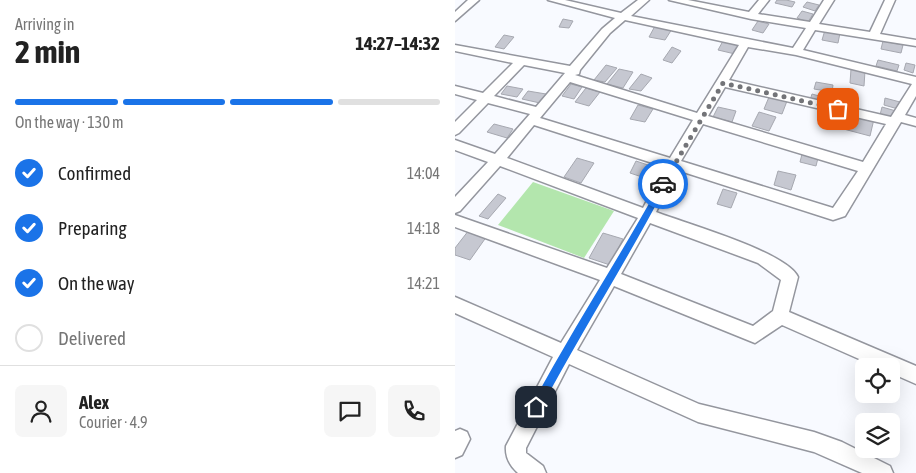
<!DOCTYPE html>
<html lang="en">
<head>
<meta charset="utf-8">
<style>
	body { margin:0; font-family:"Asap Condensed",sans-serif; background:#f6f6f6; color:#222; height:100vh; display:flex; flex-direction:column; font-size:19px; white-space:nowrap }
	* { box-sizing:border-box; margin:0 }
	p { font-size:16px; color:#767676 }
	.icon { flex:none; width:28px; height:28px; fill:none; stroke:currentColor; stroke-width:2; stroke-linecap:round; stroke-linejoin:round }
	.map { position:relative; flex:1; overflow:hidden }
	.details { display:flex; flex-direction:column; background:#fff; width:455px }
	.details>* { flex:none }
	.buttons { position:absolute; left:400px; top:358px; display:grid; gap:10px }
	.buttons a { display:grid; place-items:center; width:45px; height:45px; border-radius:8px; background:#fff; box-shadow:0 5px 20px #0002; font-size:25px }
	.pin { position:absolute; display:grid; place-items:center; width:42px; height:42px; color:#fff; margin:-21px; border-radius:10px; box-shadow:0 2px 8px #0006 }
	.courier { position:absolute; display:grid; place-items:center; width:50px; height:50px; margin:-25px; border:4px solid #1a73e8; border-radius:50%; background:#fff; color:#222; box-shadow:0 1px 6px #0007 }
	.summary em { font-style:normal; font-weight:700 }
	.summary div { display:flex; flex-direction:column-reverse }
	.summary { display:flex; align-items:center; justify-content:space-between; height:85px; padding:0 15px }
	h1 { font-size:32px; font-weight:700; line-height:38px }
	.bar { display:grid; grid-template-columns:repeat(4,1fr); gap:8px 5px; align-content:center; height:60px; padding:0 15px }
	.bar i { height:6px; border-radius:4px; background:#e0e0e0 }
	.bar .on { background:#1a73e8 }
	.bar p { grid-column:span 4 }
	.line { display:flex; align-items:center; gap:12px; padding:0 15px; border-top:1px solid #e0e0e0 }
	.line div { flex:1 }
	.round { display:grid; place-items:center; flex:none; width:52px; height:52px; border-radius:8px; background:#f6f6f6 }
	ol { padding:0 15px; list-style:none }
	li { display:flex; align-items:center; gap:15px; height:55px }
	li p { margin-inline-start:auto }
	li .icon { padding:5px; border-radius:50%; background:#1a73e8; color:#fff; stroke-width:4 }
	li:last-child { color:#767676 }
	li i { width:28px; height:28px; border:2px solid #e0e0e0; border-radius:50% }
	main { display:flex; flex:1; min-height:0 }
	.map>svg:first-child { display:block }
	.green { fill:#b3e6ad }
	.building { fill:#c6c8d1; stroke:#a6a8b0 }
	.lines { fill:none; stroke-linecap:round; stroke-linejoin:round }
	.minor-casing { stroke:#94969e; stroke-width:3 }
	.minor { fill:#fff; fill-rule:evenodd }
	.route { fill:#1a73e8 }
	.done { stroke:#737478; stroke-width:5; stroke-dasharray:0 9 }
</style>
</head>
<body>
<main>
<section class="details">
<div class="summary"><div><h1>2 min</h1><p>Arriving in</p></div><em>14:27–14:32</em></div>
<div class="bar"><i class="on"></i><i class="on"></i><i class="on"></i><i></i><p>On the way · 130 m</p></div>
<ol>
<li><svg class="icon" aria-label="check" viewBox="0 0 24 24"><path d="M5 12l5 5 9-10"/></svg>Confirmed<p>14:04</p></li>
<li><svg class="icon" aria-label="check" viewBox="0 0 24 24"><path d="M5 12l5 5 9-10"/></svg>Preparing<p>14:18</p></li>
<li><svg class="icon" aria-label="check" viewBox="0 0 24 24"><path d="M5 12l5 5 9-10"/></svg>On the way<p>14:21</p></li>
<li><i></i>Delivered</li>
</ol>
<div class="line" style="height:90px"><a class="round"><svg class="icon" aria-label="person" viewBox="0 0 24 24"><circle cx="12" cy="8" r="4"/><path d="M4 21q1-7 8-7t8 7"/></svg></a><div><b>Alex</b><p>Courier · 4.9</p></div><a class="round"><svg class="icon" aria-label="chat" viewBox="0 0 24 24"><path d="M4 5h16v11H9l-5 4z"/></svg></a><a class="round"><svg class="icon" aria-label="phone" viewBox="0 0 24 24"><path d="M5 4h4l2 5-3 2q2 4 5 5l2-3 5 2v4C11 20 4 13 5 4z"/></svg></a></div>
</section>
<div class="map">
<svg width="461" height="473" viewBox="0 0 461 473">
	<rect width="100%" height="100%" fill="#f8faff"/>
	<path class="green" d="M78,182l81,29 -30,47 -86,-33z"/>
	<path class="building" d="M322,0h9l9,2 -3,5 -17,-4z
		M352,2l12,3 -4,6 -12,-4z
		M347,11l11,3 -5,8 -11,-4z
		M108,19l10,2 -4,7 -10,-1z
		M303,21l11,3 -6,9 -11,-3z
		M200,26l17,3 -7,11 -16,-3z
		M370,30l15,3 -2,10 -16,-3z
		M49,35l10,2 -10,12 -9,-2z
		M268,41l16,4 -4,9 -17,-4z
		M428,41l20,4 -2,8 -20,-4z
		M217,47l9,4 -9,12 -9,-3z
		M423,60l21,5 -2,6 -21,-5z
		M451,63l9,2 -2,8 -9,-3z
		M151,65l11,3 -12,14 -11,-2z
		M164,69l14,3 -10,16 -16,-4z
		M396,69l14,2 -1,15 -14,-3z
		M186,74l11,4 -11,13 -12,-2z
		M361,82l17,3 -1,7 -18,-3z
		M116,84l11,3 -8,12 -12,-3z
		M52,86l16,3 -6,8 -16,-3z
		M131,88l14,4 -11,14 -14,-4z
		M73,91l18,3 -6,9 -18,-4z
		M357,94l18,5 -2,6 -18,-5z
		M314,97l18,4 -5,13 -18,-5z
		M430,98l15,4 -2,7 -14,-4z
		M183,105l15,4 -8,13 -15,-3z
		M263,107l18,4 -4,11 -19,-5z
		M427,107l14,4 -2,8 -14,-4z
		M385,111l34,8 -4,17 -34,-9z
		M304,112l17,5 -7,14 -17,-5z
		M39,124l19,5 -6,9 -20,-6z
		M347,154l16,4 -2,8 -16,-4z
		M122,158l17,5 -13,20 -17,-6z
		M181,161l21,7 -6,12 -21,-7z
		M323,171l18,4 -5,15 -17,-5z
		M268,189l14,4 -6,15 -14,-4z
		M43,194l8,4 -18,21 -9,-3z
		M14,230l18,6 -17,24 -15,-5v-7z
		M148,233l20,6 -13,26 -21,-7z"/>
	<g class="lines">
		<defs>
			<path id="minor" d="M13,0h11l-24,21v-9z
				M93,0h17l56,13 17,-13h11l-18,16 162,32 13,-20 -55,-9 -82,-19h19l61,12 10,-12h10l-11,14 52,8 14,-22h10l-15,24 51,8 15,-32h10l-15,34 36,6v6l-101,-16 -12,20 113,27v19l-11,19 11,3v8l-15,-4 -56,94 -12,4 -156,-50 -21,42c28,11 131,40 142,65l-9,35 127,54v18l-25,-11v-7h-16l-93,-41 -27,18 -141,-57 -37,64 122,54 115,28 28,10 48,24 3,7h-31l-48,-21 -116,-30 -129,-58 -43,84v5l17,13 3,7h-28c-8,-7 -13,-16 -12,-27l47,-89 -98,-44v-16l106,46 39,-63 -145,-53v-12l152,53 31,-50 -138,-52 -40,45 -5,2v-16l33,-35 -33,-12v-10l40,14 35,-40 -42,-11 -29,30 -4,2v-13l22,-22 -22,-6v-8l28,7 30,-30 -58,-12v-6l115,21 32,-37 13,-11zM170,20l114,25 -42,68 -122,-38 4,-1 1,-4 30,-37zM293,47l48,8 116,29 -21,33 -162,-37zM69,65l41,8 -29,34 -42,-11zM115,82l123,38 -23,38 -130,-40zM270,87l161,37 -23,38 -155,-46zM248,124l155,47 -25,37 -152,-47zM79,125l131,42 -22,41 -136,-50zM195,223l108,40 23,17 -8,31 -20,15 -132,-52z
				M5,429l7,3 3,7 -8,16 -7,3v-27z"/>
		</defs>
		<use href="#minor" class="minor-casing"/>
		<use href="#minor" class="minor"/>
	</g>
	<path class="route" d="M208,181l4,3c-40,77 -87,150 -127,226h-7v-7c40,-75 87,-146 128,-221z"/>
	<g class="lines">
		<path class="done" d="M208,184l60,-101 115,26"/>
	</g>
</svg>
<div class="buttons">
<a><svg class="icon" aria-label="locate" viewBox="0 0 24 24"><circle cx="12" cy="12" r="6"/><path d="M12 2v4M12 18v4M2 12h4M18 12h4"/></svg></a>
<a><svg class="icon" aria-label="layers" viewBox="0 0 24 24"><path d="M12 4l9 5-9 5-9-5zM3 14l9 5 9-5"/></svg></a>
</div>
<div class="pin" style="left:383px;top:109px;background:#ea580c"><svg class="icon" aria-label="bag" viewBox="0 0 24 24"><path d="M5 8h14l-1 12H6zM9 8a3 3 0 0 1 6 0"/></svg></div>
<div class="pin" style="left:81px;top:407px;background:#1f2937"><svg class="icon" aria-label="home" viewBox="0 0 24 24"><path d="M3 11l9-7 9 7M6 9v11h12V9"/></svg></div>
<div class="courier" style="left:208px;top:184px"><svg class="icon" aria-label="car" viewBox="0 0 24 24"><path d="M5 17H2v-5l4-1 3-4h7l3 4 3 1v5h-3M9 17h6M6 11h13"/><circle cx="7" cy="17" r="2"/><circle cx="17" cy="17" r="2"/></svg></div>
</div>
</main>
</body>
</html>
